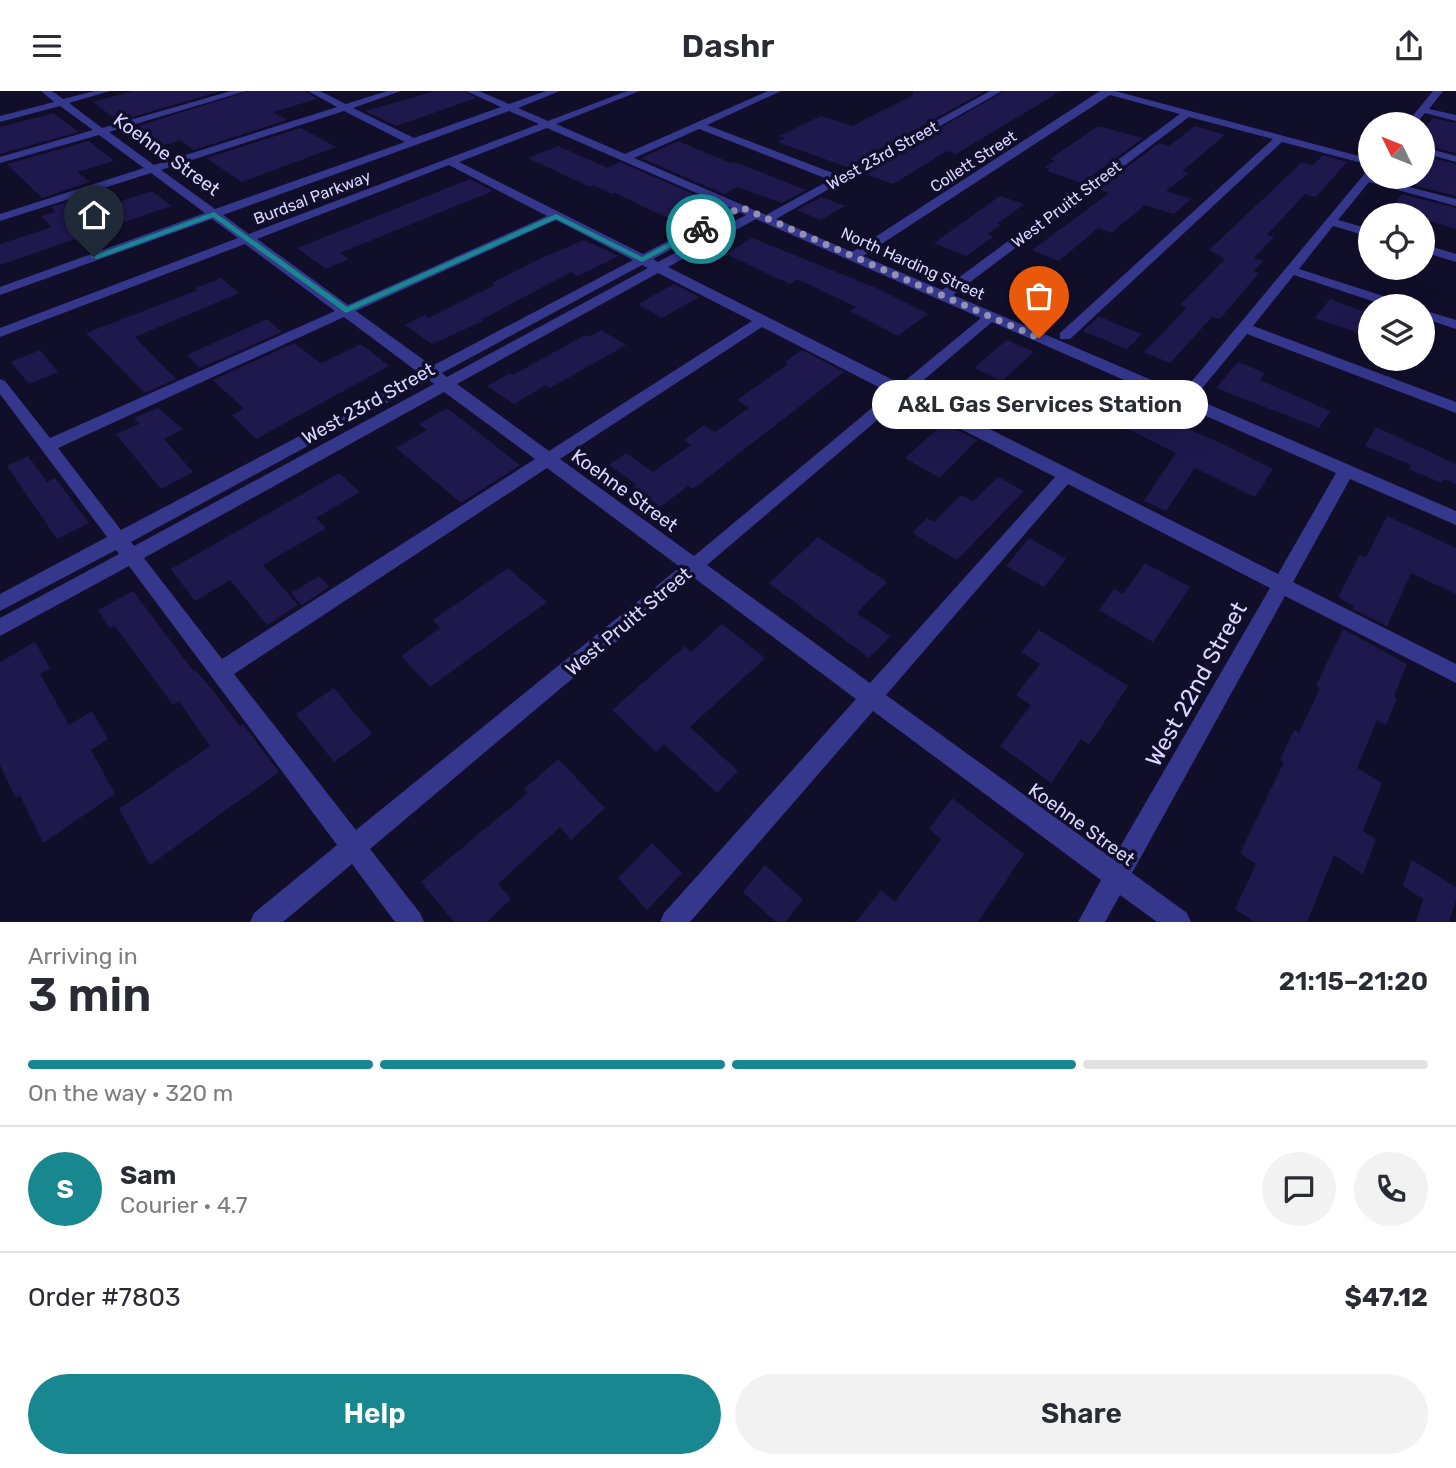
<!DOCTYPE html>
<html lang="en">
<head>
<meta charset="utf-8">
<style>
	body { margin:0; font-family:Rubik,sans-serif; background:#f2f2f3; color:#2b2b33; height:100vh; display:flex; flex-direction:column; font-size:26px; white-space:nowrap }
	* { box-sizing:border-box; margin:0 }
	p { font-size:23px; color:#7c7c81 }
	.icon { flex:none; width:38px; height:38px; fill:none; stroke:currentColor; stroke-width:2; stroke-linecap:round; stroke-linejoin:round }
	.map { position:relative; height:831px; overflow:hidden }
	.drawer { display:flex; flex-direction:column; background:#fff; flex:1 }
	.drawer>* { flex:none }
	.needle { width:46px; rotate:313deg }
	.fabs { position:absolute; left:1358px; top:21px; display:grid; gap:14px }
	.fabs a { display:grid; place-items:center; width:77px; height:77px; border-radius:50%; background:#fff; box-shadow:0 7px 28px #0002; font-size:35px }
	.pin { position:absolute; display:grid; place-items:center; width:60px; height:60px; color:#fff; margin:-72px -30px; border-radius:50% 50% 50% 0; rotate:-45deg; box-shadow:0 0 7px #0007 }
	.pin .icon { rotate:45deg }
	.courier { position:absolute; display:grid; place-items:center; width:70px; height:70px; margin:-35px; border:5px solid #19878f; border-radius:50%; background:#fff; color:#222; box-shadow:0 2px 9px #0007 }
	.bubble { position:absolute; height:49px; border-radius:24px; background:#fff; box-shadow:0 7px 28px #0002; font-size:23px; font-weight:600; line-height:49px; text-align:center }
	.summary em { font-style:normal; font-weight:600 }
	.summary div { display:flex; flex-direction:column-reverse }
	.summary { display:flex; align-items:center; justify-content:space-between; height:119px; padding:0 28px }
	h1 { font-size:46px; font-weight:600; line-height:52px }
	.bar { display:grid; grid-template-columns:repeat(4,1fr); gap:10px 7px; align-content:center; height:84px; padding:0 28px }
	.bar i { height:9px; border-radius:5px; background:#e1e1e2 }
	.bar .active { background:#19878f }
	.bar p { grid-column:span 4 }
	.line { display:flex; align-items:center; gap:18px; padding:0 28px; border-top:2px solid #e1e1e2 }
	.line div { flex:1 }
	.round { display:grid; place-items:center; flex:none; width:74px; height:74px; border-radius:37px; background:#f2f2f3 }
	.action { display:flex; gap:14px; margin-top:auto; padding:14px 28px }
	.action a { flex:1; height:80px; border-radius:42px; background:#19878f; color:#fff; font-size:28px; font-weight:600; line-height:80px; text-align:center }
	.action a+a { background:#f2f2f3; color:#2b2b33 }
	header { display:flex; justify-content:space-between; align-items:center; height:91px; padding:0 28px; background:#fff; font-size:32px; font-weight:600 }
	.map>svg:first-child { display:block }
	.building { fill:#1f184d }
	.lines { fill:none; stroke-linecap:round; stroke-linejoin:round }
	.minor { fill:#35378d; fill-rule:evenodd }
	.route { fill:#19878f }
	.done { stroke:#9391b4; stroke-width:7; stroke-dasharray:0 12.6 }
	.labels { text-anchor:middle; stroke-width:7; stroke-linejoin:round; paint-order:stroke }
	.far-street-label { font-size:16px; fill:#d9d7ff; stroke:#110e2a }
	.street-label { font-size:19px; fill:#d9d7ff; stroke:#110e2a }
	.near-street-label { font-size:23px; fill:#d9d7ff; stroke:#110e2a }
</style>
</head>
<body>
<header><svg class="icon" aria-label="menu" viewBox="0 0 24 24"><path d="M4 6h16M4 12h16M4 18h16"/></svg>Dashr<svg class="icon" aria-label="share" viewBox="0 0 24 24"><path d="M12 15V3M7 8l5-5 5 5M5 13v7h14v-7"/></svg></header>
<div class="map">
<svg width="1456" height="831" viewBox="0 0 1456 831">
	<rect width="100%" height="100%" fill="#110e2a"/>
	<path class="building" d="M133,0h88l-103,30 -25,-19z
		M249,0h57l11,8 -44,13 14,8 -93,30 -14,-10 -24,8 -27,-19z
		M435,0h29l12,7 -80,28 -31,-15z
		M913,0h72l-138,76 -70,-25 8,-4 -6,-2 42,-20 31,10 61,-31z
		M1004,0h57l-105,63 -9,-3 -54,33 -30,-11z
		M54,22l24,19 -78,22v-27z
		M1433,27l23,5v30l-33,-8v-16z
		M1098,35l45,12 -61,45 -35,-12 3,-2 -6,-2 11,-6 -5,-2z
		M1195,35l30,9 -43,36 7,2 -23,18 25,8 -17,15 -29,-9 -34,28 -13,-5 -39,33 -27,-11 77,-57 -11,-4 61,-46 10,3z
		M301,37l35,19 -94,35 -36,-24z
		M89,50l25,20 -37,11 13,10 -48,16 -35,-34z
		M678,50l53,22 4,-1 71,28 -24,13 -44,-16 -14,7 -83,-36z
		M558,55l50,22 12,-6 89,39 -37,19 -57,-27 -3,1 -19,-9 -3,2 -62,-29z
		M1323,64l24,7 -31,35 -11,-3 -38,41 7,2 -20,21 9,3 -9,10 5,2 -39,46 -8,-2 -42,46 -26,-11 43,-44 -7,-3 45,-46 -16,-9 93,-88 11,3z
		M1423,65l33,8v32l-47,-12 6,-7h8z
		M470,88l23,12 -153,62 9,6 -23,10 -29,-21z
		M152,100l19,15 -171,59v-21l52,-17 -11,-11 14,-4 -4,-5 50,-15 14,11z
		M1402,103l54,14v21l-33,-10v-4l-32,-7z
		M1000,105l24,8 -27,20 4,1 -14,9 6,3 -27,19 -32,-13z
		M821,106l24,9 -24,14 -24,-10z
		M752,147l129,52 47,24 -30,22 -48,-25 6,-4 -59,-28 -7,5 -64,-30z
		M584,149l35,16 -41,20 -7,-4 -90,48 2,1 -51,23 -27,-19 20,-10 3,3 67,-33 -3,-2 43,-22z
		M221,187l18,15 -104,44 41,42 -31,14 -59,-60 112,-43 -2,-2z
		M674,193l25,13 -37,21 -24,-14z
		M1330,208l40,15v23l-55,-19z
		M1099,225l17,8 26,10 -15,15 -44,-18z
		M267,228l15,13 -82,36 -13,-13z
		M601,239l25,15 -76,43 -4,-3 -32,19 -27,-18 23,-13 3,2 72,-40 4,2z
		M1007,249l27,12 -32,29 -28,-13z
		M294,252l27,20 40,-19 28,22 -133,73 -24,-24 12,-6 -31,-29z
		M40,259l18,22 -29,12 -18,-22z
		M802,259l42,22 -151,117 -5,-3 -28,21 -27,-20 4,-2 -28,-20 17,-12 27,19 38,-27 -8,-5 21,-15 11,7 34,-24 -12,-8 51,-36 -3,-2z
		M1238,271l27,11 -5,7 70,31 -11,17 -103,-40z
		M1064,297l25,12 -17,18 -26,-12z
		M1120,308l103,45 50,25 -18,28 -60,-29 -29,43 -22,-10 32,-48 -72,-36z
		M158,317l25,21 -19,10 29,33 -32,17 -45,-55 23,-10 -5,-6z
		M447,317l73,57 -59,38 -65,-55 31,-18 -8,-6z
		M944,332l33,17 -37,38 -35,-20z
		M1376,336l80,37v20l-12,-5 -2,4 -33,-14 2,-4 -46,-19z
		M28,365l19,26 8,-4 34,45 -32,16 -50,-73z
		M339,382l21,19 -44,26 10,10 -63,37 35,40 -31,20 -37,-45 -35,21 -24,-32z
		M998,386l26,14 -67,69 -45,-27 15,-15 7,4 27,-27 12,6z
		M1387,425l69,32v46l-45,-21 -24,53 -34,-17 1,-3 -16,-9 22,-42 6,2z
		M818,446l69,45 -30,31 33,23 -21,22 -100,-75z
		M1029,447l37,21 -22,28 -38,-21z
		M1145,472l45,24 -37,55 -54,-32 15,-21 9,5z
		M508,477l39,34 -117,85 -29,-31 39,-28 -7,-8z
		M319,485l10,11 -27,18 -11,-12z
		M133,500l61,81 2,-1 15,17 29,38 3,-2 36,48 -129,93 -31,-56 91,-63 -31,-45 -6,4 -58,-79 -5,2 -12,-18z
		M722,533l43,34 -75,69 48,44 -21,22 -53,-49 -8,8 -44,-42 73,-64 6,6z
		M1343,538l64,35 -13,32 3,2 -11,27 -9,-5 -20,48 25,15 -19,48 13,8 -13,35 -29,-19 -27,67h-53l-19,-13 21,-45 -16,-11 44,-91 -4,-2 14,-30 5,3 21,-45 -4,-2z
		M1039,539l89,56 -39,59 -8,-6 -30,44 -51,-37 31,-41 -15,-10 24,-31 -19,-12z
		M35,551l15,26 -10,6 29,51 23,-14 16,28 -17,11 24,44 -72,49 -23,-48 -4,3 -16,-33v-103z
		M334,597l38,46 -38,28 -38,-48z
		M558,668l47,49 -34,32 -11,-13 -62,57 13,15 -24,23h-33l-33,-40 107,-89 -4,-4z
		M952,707l72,56 -46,68h-122l25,-32 14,12 46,-63 -12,-10z
		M652,752l30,30 -35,37 -29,-32z
		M1412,769l44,27v13l-7,22h-33l7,-23 -20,-13z
		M765,774l38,35 -18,22h-9l-33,-30z"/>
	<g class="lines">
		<path class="minor" d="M41,0h11l11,8 32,-8h15l-41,12 33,25 129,-37h15l-137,41 45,33 183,-58 -29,-16h12l26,13 41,-13h14l-48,17 61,30 87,-31 -35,-16h13l30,13 37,-13h14l-42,17 30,13 79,-30h13l-84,33 69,30 143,-63h13l-74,34 131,50 152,-84h12l-226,128 76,33 248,-161h15l255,68v6l-88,-23 -212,197h-10v-6l213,-194 -84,-22 -236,178 229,98 184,-221 4,-1v6l86,22v7l-87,-24 -31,38 32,9v8l-37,-11 -34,43 106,34 2,3h-20l-93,-31 -41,51 203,76v11l-209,-79 -53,64 262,113v14l-106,-46 -57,103 163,82v19l-171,-87 -153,277 55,40 4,9h-34l-37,-27 -15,27h-27l23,-42 -228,-169 -183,211h-30l4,-9 192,-214 -163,-122 -323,272 50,64 4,9h-29l-43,-58 -69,58h-33l4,-9 83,-68 -208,-279 -129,70v-18l119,-64 -3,-4 -116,61v-17l107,-57 -107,-143v-15l5,2 45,57 285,-127 -90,-67 -245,93v-9l238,-90 -26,-19 -212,76v-8l205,-74 -54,-40 -151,48v-7l144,-46 -45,-33 -99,28v-6l93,-27 -33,-24 -60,16v-6l54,-14zM1110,4l70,19 -238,176 -79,-34zM344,20l61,31 -190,67 -54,-39zM509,20l30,13 -290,110 -26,-19zM547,37l184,80 -88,46 -184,-92zM699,38l131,51 -64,35 -132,-57zM449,74l98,51 -199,89 -91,-66zM740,121l6,3 -88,47 -5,-3zM756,128l225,99 -80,66 -233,-117zM556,129l77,40 -201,106 -76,-55zM642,174l6,3 -201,109 -5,-4zM658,182l94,48 -203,130 -92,-67zM344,226l75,56 -298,157 -63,-82zM992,231l344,151 -58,101 -366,-184zM762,236l128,66 -196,163 -134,-97zM429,289l5,4 -300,162 -3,-4zM444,301l91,67 -313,200 -78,-101zM902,308l153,78 -185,206 -163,-118zM547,377l133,99 -324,263 -122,-156zM1068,393l202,104 -157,271 -227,-164z
			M1433,0h10l-14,18 27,6v6l-31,-8 -9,11h-10z
			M1423,56l33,9v6l-33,-9z
			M1423,153l33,10v8l-33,-10z
			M1423,219l33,10v9l-33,-11z"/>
	</g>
	<path class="route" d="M214,121l133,95 209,-93 86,43 56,-30 7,2 -63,33 -86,-43 -210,94 -133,-96 -116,42 -7,-2z"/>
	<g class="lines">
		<path class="done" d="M701,138l40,-22 298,131"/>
	</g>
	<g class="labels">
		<g class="far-street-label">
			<text transform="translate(882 64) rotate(-29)" y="6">West 23rd Street</text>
			<text transform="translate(973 70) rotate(-33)" y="6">Collett Street</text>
			<text transform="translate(312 106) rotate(-21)" y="6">Burdsal Parkway</text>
			<text transform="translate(1066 113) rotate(-37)" y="6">West Pruitt Street</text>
			<text transform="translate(913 172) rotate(24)" y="6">North Harding Street</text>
		</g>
		<g class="street-label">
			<text transform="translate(167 63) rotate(36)" y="7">Koehne Street</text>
			<text transform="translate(368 312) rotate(-29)" y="7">West 23rd Street</text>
			<text transform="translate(625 399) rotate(36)" y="7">Koehne Street</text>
			<text transform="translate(628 530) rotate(-40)" y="7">West Pruitt Street</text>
			<text transform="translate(1082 733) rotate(36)" y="7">Koehne Street</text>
		</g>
		<g class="near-street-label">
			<text transform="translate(1196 593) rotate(-61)" y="8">West 22nd Street</text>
		</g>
	</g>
</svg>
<div class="fabs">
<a><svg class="needle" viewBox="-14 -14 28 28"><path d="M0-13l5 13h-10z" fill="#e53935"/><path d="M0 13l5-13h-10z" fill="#7c7c81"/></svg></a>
<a><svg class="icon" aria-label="locate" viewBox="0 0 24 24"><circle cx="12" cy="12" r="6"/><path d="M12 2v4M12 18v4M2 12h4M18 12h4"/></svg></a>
<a><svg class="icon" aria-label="layers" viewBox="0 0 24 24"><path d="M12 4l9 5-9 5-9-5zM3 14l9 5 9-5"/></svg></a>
</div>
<div class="pin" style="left:1039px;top:247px;background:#ea580c"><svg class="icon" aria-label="bag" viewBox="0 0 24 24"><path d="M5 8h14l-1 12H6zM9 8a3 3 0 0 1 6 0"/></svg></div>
<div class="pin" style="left:94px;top:166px;background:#1f2937"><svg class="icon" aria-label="home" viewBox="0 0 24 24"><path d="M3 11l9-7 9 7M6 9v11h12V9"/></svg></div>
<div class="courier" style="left:701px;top:138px"><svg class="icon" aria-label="bike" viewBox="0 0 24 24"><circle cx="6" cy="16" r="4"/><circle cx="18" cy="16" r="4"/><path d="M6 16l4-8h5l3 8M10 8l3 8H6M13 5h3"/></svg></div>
<div class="bubble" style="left:872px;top:289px;width:336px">A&amp;L Gas Services Station</div>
</div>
<section class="drawer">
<div class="summary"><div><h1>3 min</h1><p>Arriving in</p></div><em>21:15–21:20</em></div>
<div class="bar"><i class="active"></i><i class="active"></i><i class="active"></i><i></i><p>On the way · 320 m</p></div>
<div class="line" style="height:126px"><b class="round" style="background:#19878f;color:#fff">S</b><div><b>Sam</b><p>Courier · 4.7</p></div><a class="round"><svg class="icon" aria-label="chat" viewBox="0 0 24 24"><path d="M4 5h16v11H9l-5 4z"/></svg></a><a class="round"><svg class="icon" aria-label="phone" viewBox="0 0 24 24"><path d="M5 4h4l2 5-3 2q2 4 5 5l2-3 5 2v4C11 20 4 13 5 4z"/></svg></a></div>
<div class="line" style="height:91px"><div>Order #7803</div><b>$47.12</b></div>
<div class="action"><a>Help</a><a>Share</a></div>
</section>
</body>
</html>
